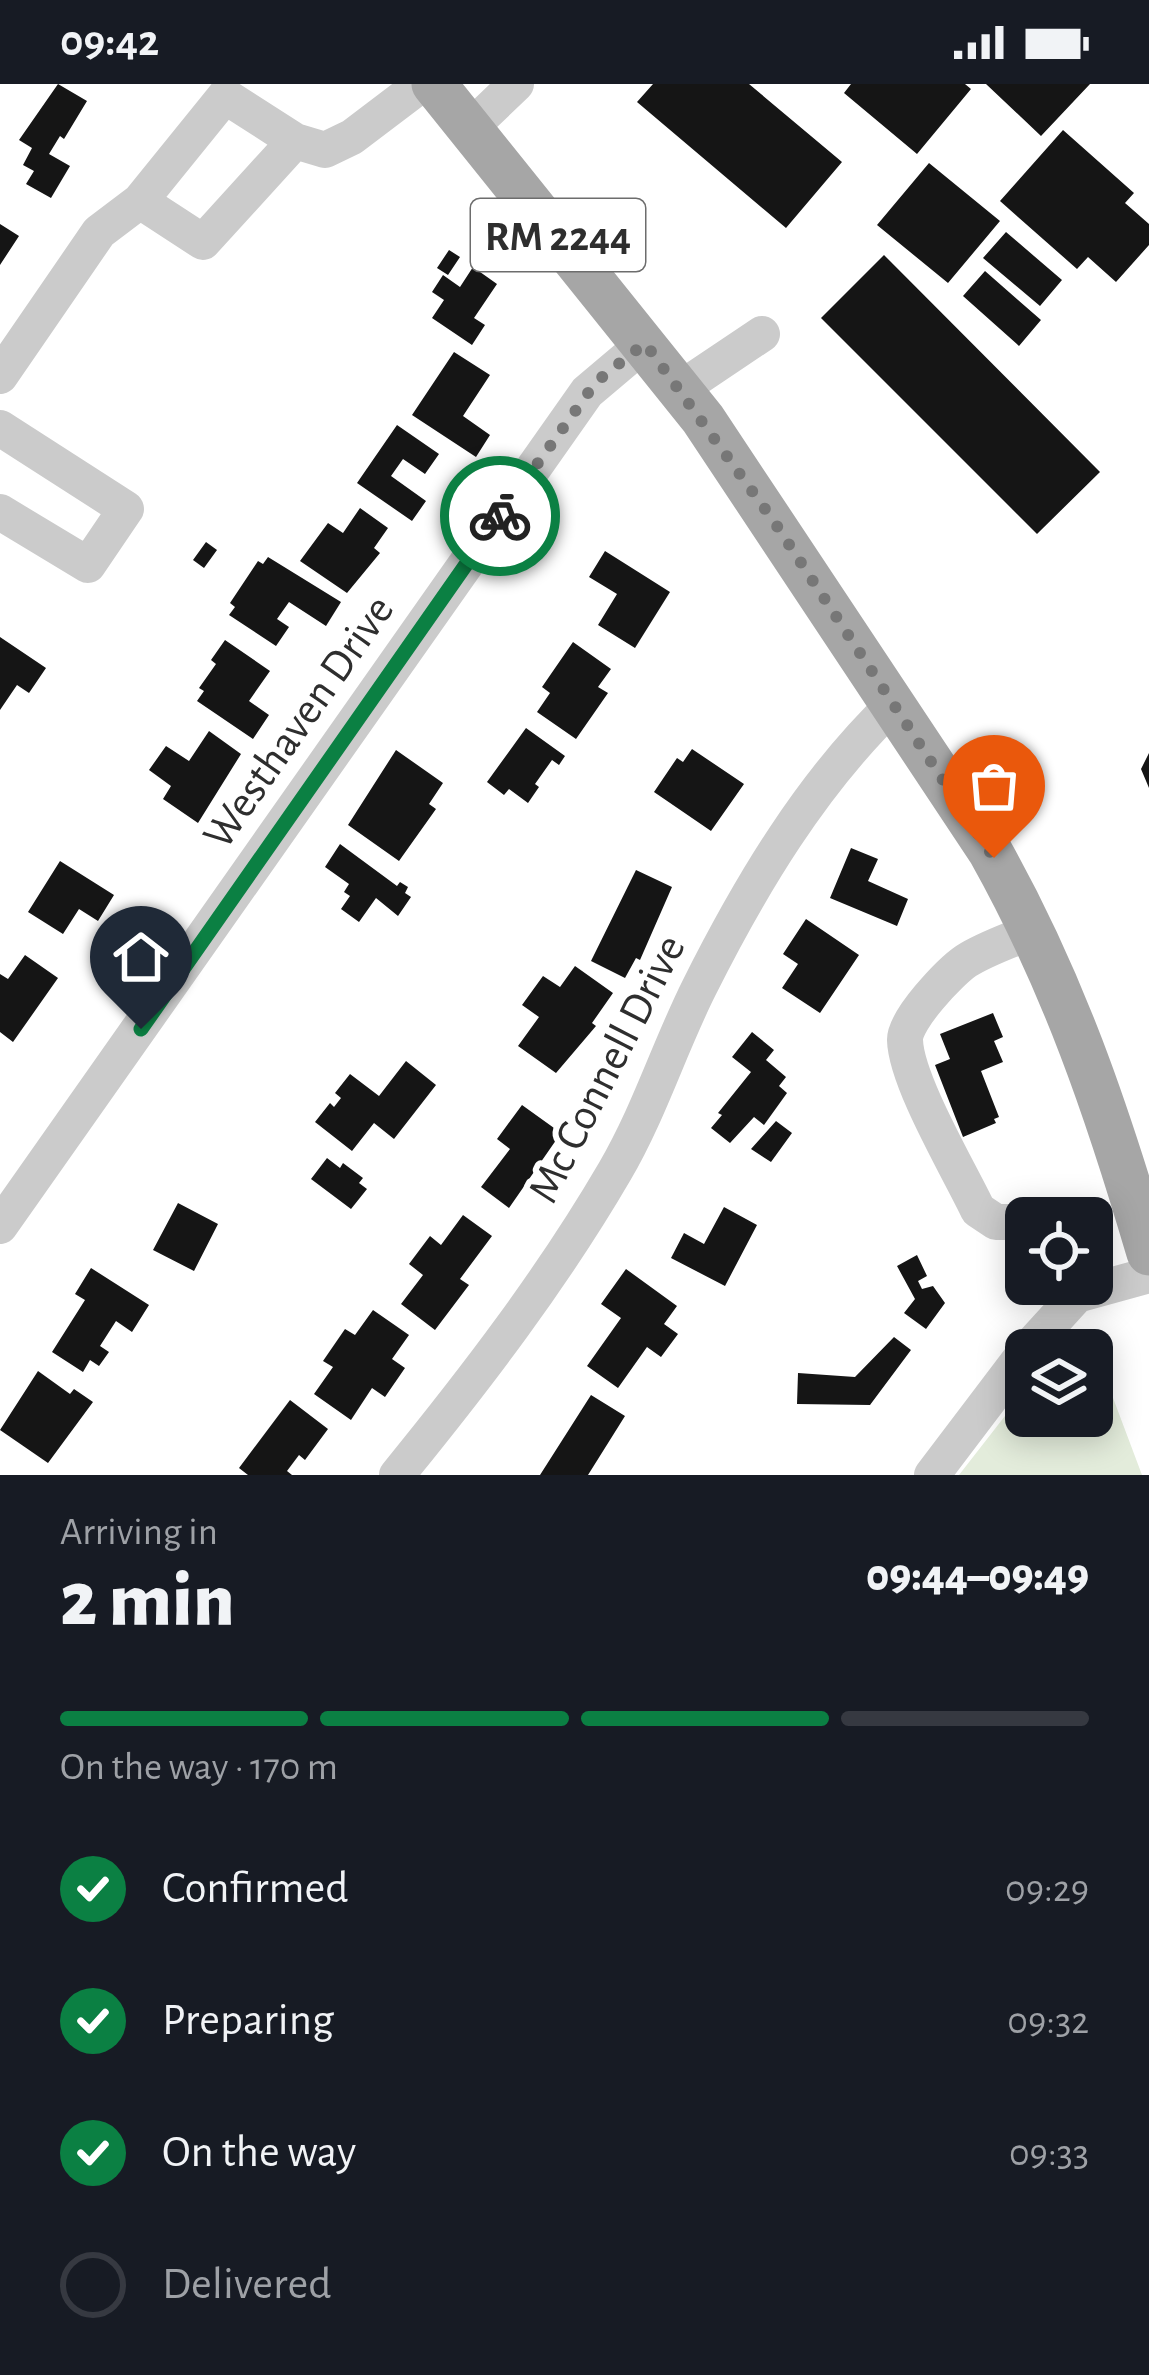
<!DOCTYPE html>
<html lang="en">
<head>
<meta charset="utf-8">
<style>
	body { margin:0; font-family:"Alegreya Sans",sans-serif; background:#242831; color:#f1f3f6; height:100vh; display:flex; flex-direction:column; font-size:45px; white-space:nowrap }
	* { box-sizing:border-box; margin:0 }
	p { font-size:39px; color:#9ea1a6 }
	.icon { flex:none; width:66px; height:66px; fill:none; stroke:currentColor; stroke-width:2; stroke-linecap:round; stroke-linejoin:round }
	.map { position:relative; height:1391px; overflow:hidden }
	.sheet { display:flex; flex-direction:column; background:#171b24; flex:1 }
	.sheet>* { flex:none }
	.buttons { position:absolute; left:1005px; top:1113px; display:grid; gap:24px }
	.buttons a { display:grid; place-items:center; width:108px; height:108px; border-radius:18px; background:#171b24; box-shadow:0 6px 30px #0003; font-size:60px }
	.pin { position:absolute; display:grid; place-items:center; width:102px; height:102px; color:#fff; margin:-123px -51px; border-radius:50% 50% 50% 0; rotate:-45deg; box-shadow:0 0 12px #0007 }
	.pin .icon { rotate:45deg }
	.courier { position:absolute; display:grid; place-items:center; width:120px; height:120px; margin:-60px; border:9px solid #0b8043; border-radius:50%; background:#fff; color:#222; box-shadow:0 3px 15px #0007 }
	.headline em { font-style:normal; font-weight:800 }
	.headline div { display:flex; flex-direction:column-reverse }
	.headline { display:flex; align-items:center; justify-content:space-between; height:204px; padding:0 60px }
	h1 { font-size:78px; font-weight:800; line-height:90px }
	.bar { display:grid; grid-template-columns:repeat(4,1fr); gap:18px 12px; align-content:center; height:144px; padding:0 60px }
	.bar i { height:15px; border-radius:9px; background:#363941 }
	.bar .on { background:#0b8043 }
	.bar p { grid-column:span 4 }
	ol { padding:0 60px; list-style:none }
	li { display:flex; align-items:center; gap:36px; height:132px }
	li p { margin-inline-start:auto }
	li .icon { padding:12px; border-radius:50%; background:#0b8043; color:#fff; stroke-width:4 }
	li:last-child { color:#9ea1a6 }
	li i { width:66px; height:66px; border:6px solid #363941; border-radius:50% }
	.status { display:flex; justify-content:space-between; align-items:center; height:84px; padding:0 60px; background:#171b24; direction:ltr }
	.status svg { height:33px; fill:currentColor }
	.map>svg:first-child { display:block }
	.green { fill:#e3ecdb }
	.building { fill:#151515 }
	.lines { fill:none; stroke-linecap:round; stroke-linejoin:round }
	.minor { stroke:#cbcbcb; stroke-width:36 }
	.major { stroke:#a6a6a6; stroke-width:45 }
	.done { stroke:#777; stroke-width:12; stroke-dasharray:0 21.6 }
	.route { stroke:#0b8043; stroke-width:15 }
	.labels { text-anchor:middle; stroke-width:12; stroke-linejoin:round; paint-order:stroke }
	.shield { fill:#fff; stroke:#6d6d6d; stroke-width:3 }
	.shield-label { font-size:42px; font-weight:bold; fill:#2e2e2e }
	.street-label { font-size:45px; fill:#2e2e2e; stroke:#fff }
</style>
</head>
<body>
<div class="status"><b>09:42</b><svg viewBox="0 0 49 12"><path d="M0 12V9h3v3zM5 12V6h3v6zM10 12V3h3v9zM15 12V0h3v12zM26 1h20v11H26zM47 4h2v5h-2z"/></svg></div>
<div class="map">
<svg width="1149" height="1391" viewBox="0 0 1149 1391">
	<rect width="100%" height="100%" fill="#fff"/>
	<path class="green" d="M1073,1245l16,5 53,141h-183l67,-86v27h66v-66h-35z"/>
	<path class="building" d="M58,0l29,17 -23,38 -4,-3 -11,18 21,12 -19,32 -25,-14 8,-13 -11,-6 9,-17 -13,-8z
		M653,0h96l93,78 -56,66 -149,-126z
		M851,0h114l6,5 -54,65 -73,-61z
		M986,0h104l-49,52z
		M1063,46l71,63 -9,10 24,21v21l-33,37 -28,-25 -11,12 -77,-68z
		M929,79l71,58 -52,62 -71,-58z
		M0,140l19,12 -19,29z
		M1006,148l56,48 -22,26 -57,-48z
		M449,166l11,7 -12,18 -11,-7z
		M884,171l216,217 -63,62 -216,-216z
		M473,183l24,17 -23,34 11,7 -13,20 -40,-27 12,-18 -12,-8 11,-17 17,12z
		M985,187l56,49 -22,26 -56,-50z
		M454,268l36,23 -27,41 27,19 -14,22 -64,-42z
		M397,341l42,29 -14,20 -22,-15 -12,17 35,25 -14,20 -55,-38z
		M360,424l28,20 -14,20 6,5 -33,40 -47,-32 28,-38 15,10z
		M206,458l11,8 -13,18 -11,-8z
		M605,467l65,41 -35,56 -37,-23 19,-31 -28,-17z
		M268,473l73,45 -15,24 -37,-24 -12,17 12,8 -13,19 -47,-31 6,-8 -5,-4 28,-42 5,3z
		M0,553l46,31 -17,25 -12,-8 -17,25z
		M225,556l45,31 -21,30 20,14 -16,24 -56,-38 7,-10 -5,-3 17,-24 -5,-4z
		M573,558l38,27 -13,18 10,6 -32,46 -39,-27 13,-19 -8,-6z
		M526,644l39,28 -6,9 -7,-5 -17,24 4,3 -11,16 -19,-14 -5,6 -17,-13z
		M209,647l32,23 -43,69 -35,-24 8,-13 -22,-16 17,-24 23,15z
		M692,665l52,35 -33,47 -57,-39 23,-34 6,4z
		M396,666l47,33 -14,21 7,5 -37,52 -51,-36z
		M1149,669v35l-8,-19z
		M340,760l57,42 3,-4 8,5 -3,6 6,4 -13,19 -22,-18 -17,24 -18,-13 9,-13 -6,-4 5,-8 -24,-17z
		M851,764l27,11 -10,22 40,18 -11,27 -67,-28z
		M60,777l54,34 -16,26 -19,-12 -16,25 -35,-22z
		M636,786l36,17 -32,73 -4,-2 -11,20 -34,-17z
		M806,835l53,36 -39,58 -38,-25 16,-24 -15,-10z
		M25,871l33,23 -45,64 -13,-10v-58l8,5z
		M575,882l38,27 -21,30 4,3 -40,47 -38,-27 21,-29 -17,-12 21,-29 17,11z
		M993,929l10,24 -9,4 9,21 -22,9 18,46 -5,2 2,4 -33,14 -28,-72 15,-6 -10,-25z
		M752,948l22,18 -8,10 20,17 -7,9 8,7 -23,32 -10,-8 -24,26 -19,-15 11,-13 -4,-2 33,-41 -19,-15z
		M406,977l30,24 -42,54 -20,-16 -22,28 -37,-29 15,-19 4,4 7,-9 -6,-5 15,-19 29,22z
		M522,1021l39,28 -52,75 -28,-21 29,-38 -13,-10z
		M776,1037l16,12 -21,29 -20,-13z
		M327,1074l13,10 3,-5 20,15 -4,5 8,6 -16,20 -40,-30z
		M178,1119l40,21 -24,47 -41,-21z
		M724,1123l33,18 -32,61 -54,-28 13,-25 20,11z
		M463,1131l29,21 -32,43 9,6 -34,45 -34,-26 22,-29 -14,-11 21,-28 11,9z
		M917,1171l10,21 -9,5 4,8 11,-3 12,17 -19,26 -22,-16 11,-14 -18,-33z
		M91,1184l58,37 -17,27 -16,-11 -16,25 9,6 -10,14 -9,-6 -7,12 -31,-20 33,-52 -10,-6z
		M626,1185l51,37 -13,18 14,10 -17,23 -14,-10 -29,41 -31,-22 34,-48 -20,-14z
		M373,1226l36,25 -17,24 13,9 -20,29 -13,-9 -21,32 -37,-26 19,-27 -10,-6 22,-32 10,6z
		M894,1253l17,13 -41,55 -73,-1 1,-31 57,4z
		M38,1287l32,23 4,-5 19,13 -45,61 -48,-33z
		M591,1311l34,21 -37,59h-48z
		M290,1316l38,29 -23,31 -6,-5 -12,16 5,4h-44l-9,-7z"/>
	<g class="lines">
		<path class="minor" d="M470,44l46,-44
			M295,57l-92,101 -63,-41 85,-105 70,45 30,9 27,-13 70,-53
			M0,292l99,-144 41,-31
			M680,305l82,-55
			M0,344l126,81 -38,56 -88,-53
			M0,1142l587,-834 58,-49
			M1026,1147l-5,-9h-25l-18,-12c-19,-40 -72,-129 -73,-170 -1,-20 45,-68 61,-79 20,-13 46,-21 68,-31
			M1027,1266l50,-55 72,-20
			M397,1391c79,-97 155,-196 218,-304 34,-58 54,-123 84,-183 51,-102 113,-206 196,-285
			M932,1391l94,-124"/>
		<path class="major" d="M434,0l269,335 287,432c73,130 117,259 159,402"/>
	</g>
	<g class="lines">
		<path class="done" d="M500,432l96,-134 49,-39 128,177 221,338"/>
		<path class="route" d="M141,945l359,-513"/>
	</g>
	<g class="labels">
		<rect class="shield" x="471" y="115" width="174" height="72" rx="9"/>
		<g class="shield-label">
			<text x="558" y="166">RM 2244</text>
		</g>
		<g class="street-label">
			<text transform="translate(297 637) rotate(-55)" y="16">Westhaven Drive</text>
			<text transform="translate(605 984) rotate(-63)" y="16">Mc Connell Drive</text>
		</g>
	</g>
</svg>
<div class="buttons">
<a><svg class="icon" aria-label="locate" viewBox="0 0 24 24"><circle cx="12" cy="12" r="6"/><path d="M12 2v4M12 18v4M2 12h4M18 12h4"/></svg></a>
<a><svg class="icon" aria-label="layers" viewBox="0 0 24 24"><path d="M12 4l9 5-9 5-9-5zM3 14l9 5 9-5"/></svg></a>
</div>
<div class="pin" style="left:994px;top:774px;background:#ea580c"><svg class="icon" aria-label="bag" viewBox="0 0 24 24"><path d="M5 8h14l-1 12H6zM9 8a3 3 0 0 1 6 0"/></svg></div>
<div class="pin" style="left:141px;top:945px;background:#1f2937"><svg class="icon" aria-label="home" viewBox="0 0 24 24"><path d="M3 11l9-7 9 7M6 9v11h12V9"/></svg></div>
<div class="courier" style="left:500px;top:432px"><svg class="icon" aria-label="bike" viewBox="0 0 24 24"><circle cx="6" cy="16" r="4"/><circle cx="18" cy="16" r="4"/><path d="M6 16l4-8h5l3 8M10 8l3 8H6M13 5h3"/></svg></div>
</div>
<section class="sheet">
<div class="headline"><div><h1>2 min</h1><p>Arriving in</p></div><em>09:44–09:49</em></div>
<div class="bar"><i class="on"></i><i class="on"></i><i class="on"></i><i></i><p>On the way · 170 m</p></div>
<ol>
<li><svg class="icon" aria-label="check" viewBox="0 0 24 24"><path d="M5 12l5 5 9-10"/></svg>Confirmed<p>09:29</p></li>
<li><svg class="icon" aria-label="check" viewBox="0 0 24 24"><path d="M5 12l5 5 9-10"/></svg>Preparing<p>09:32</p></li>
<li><svg class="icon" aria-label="check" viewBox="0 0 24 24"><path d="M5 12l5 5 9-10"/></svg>On the way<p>09:33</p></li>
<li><i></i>Delivered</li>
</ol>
</section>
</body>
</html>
